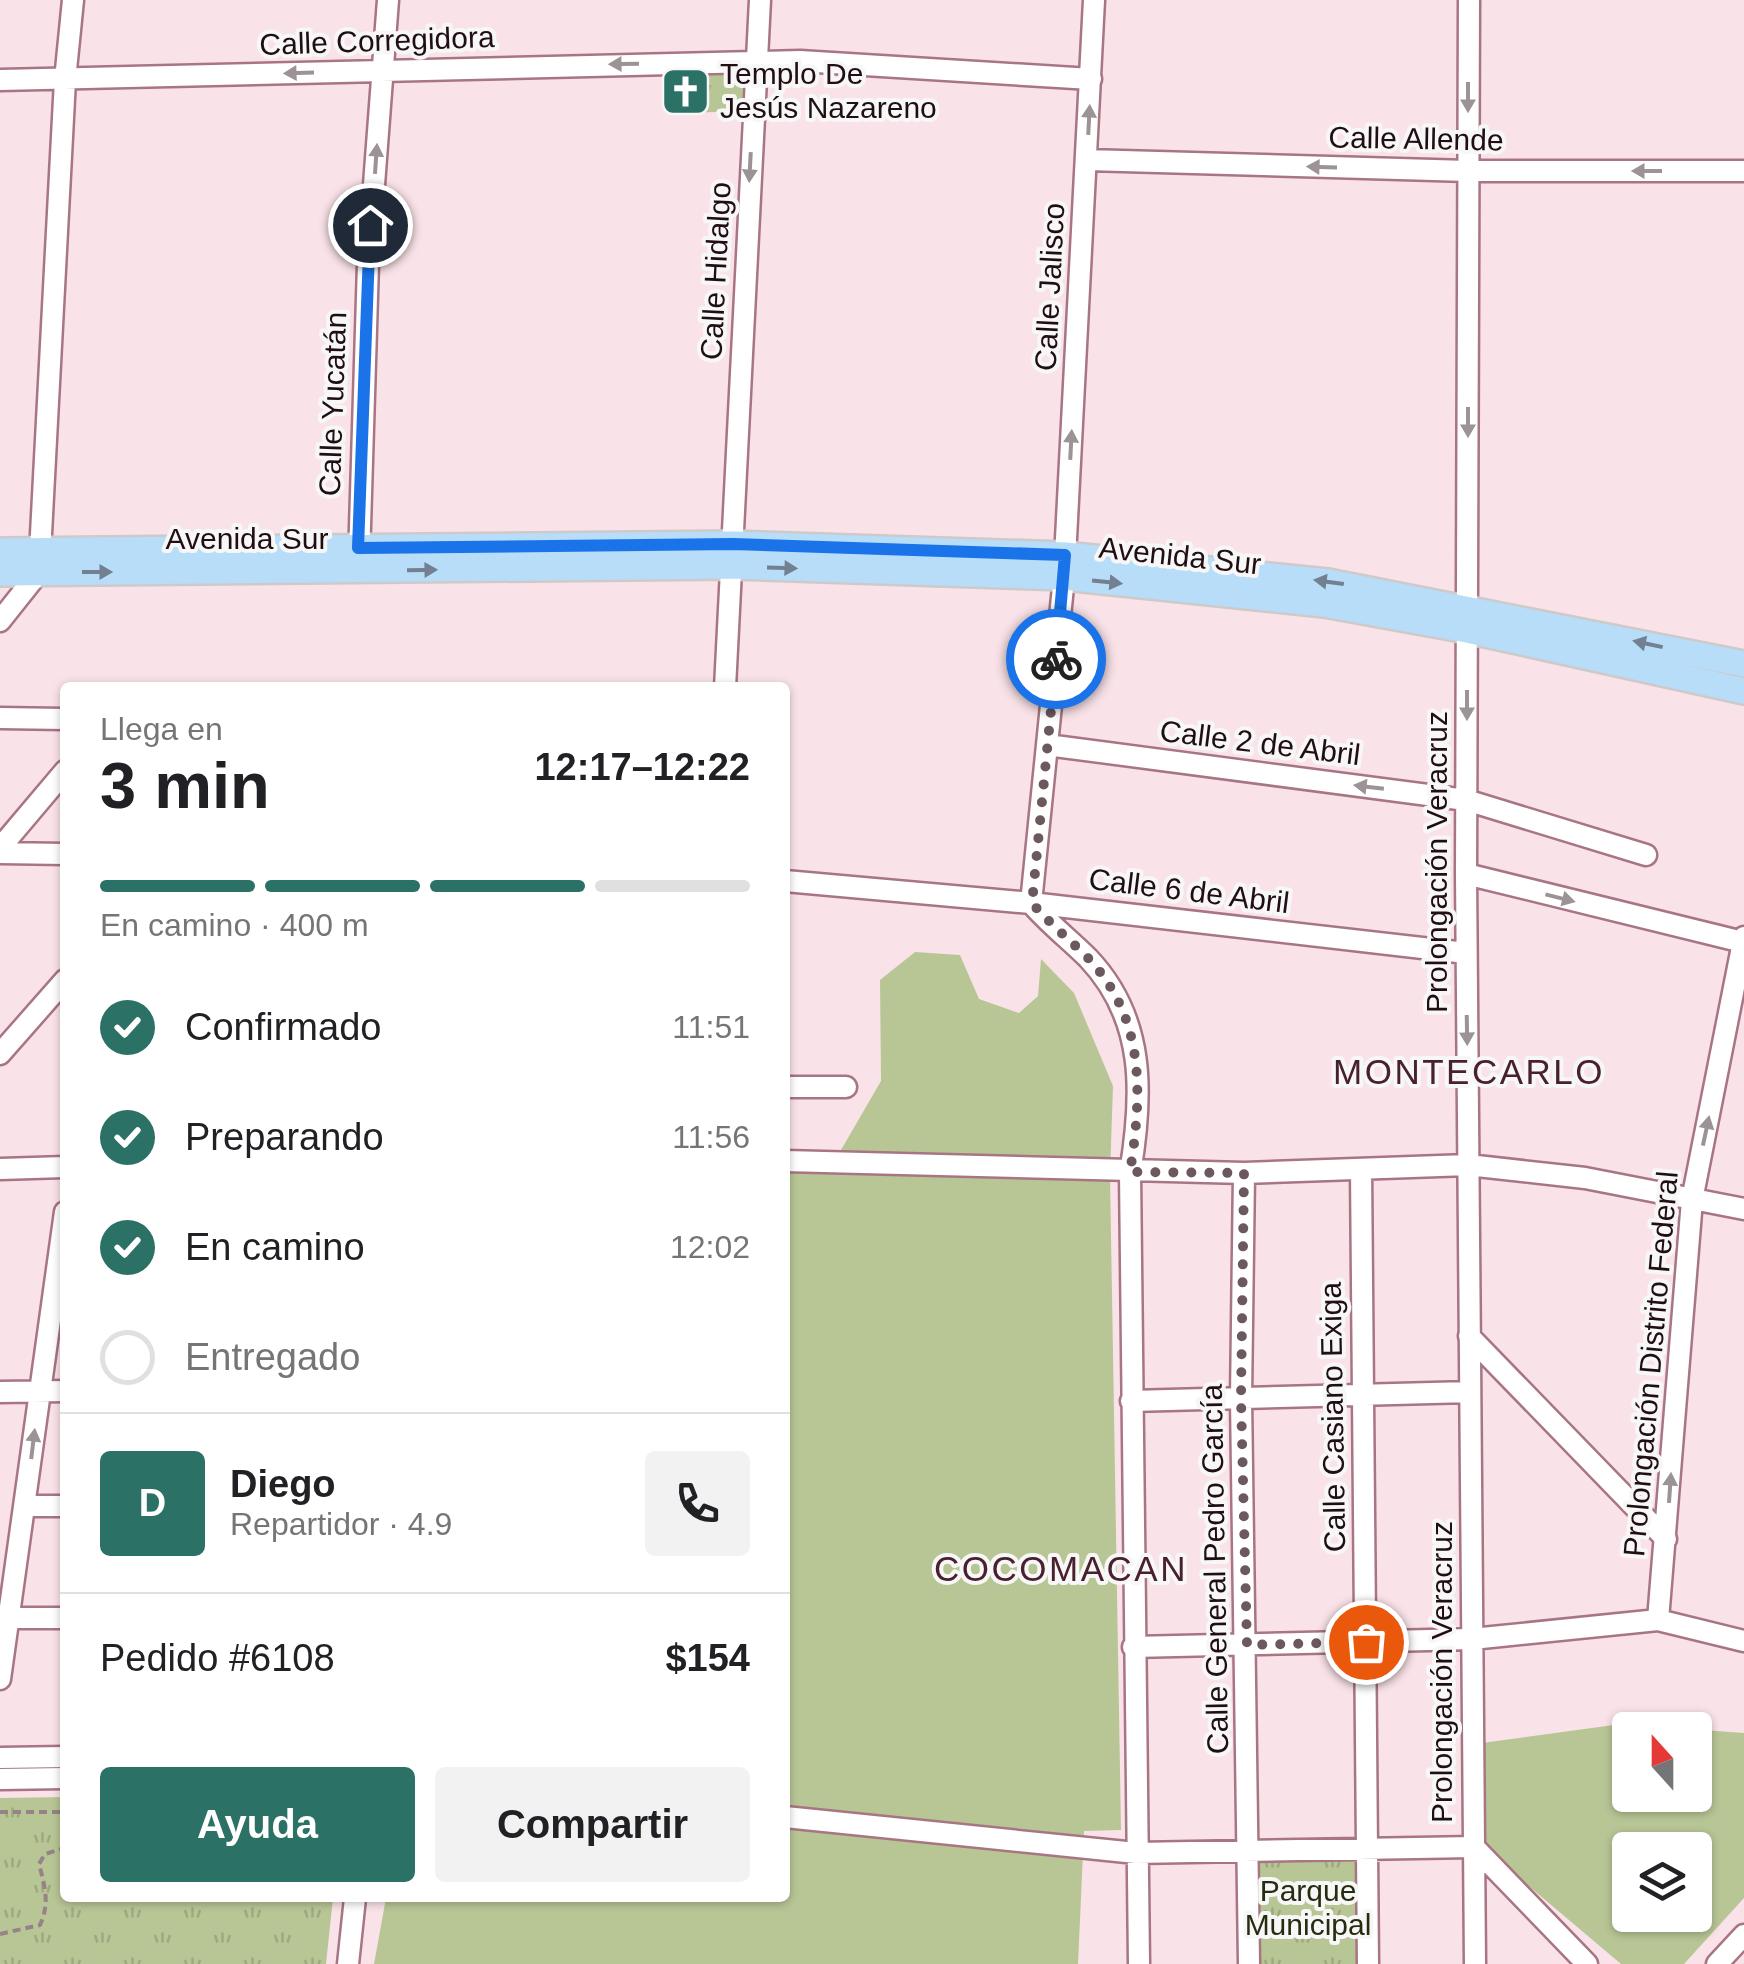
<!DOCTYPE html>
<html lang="es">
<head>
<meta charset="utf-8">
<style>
	body { margin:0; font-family:Arial,sans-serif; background:#f2f2f2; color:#202124; height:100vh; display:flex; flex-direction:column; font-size:38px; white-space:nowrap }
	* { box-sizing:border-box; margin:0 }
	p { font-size:32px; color:#757577 }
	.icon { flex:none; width:55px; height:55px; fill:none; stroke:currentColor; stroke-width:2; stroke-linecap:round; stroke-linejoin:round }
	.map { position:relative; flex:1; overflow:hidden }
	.panel { position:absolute; left:60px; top:682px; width:730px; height:1220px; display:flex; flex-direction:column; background:#fff; border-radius:10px; box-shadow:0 2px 8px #0004 }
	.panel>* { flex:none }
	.needle { width:65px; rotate:339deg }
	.tools { position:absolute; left:1612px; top:1712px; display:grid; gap:20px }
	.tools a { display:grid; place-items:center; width:100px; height:100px; border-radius:10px; background:#fff; box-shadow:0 2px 8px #0004; font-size:50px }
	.pin { position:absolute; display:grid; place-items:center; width:85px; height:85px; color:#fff; margin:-42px; border:5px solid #fff; border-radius:50%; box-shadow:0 2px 10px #0007 }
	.courier { position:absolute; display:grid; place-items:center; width:100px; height:100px; margin:-50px; border:8px solid #1a73e8; border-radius:50%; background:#fff; color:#222; box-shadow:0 2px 12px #0007 }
	.overview em { font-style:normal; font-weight:800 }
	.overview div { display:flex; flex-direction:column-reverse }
	.overview { display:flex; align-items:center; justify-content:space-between; height:170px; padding:0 40px }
	h1 { font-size:65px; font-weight:800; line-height:75px }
	.bar { display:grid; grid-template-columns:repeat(4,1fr); gap:15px 10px; align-content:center; height:120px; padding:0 40px }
	.bar i { height:12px; border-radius:8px; background:#e0e0e0 }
	.bar .active { background:#2b7166 }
	.bar p { grid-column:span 4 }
	.line { display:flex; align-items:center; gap:25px; padding:0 40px; border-top:2px solid #e0e0e0 }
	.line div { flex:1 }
	.round { display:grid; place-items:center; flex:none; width:105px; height:105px; border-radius:10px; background:#f2f2f2 }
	ol { padding:0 40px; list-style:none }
	li { display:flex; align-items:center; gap:30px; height:110px }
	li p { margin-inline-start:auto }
	li .icon { padding:10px; border-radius:50%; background:#2b7166; color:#fff; stroke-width:4 }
	li:last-child { color:#757577 }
	li i { width:55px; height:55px; border:5px solid #e0e0e0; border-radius:50% }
	.action { display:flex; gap:20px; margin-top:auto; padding:20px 40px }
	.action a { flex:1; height:115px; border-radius:10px; background:#2b7166; color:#fff; font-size:40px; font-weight:800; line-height:115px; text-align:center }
	.action a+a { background:#f2f2f2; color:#202124 }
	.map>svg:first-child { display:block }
	.grass { fill:#b8c696; fill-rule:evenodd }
	.park { fill:url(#park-tufts) }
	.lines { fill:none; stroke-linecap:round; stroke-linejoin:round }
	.minor-casing { stroke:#a87583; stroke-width:25 }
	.major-casing { stroke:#cecacb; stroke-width:30 }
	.path { stroke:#978287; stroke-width:4; stroke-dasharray:8 5; stroke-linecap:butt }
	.minor { stroke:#fff; stroke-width:20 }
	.major { stroke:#b7ddf8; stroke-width:25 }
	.oneway { fill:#9b9395 }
	.oneway2 { fill:#738091 }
	.done { stroke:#6c595e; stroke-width:10; stroke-dasharray:0 18 }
	.route { stroke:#1a73e8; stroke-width:12 }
	.labels { text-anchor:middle; stroke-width:8; stroke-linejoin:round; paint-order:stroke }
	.street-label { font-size:30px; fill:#200e13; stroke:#f7f7f7 }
	.poi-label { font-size:30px; fill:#200e13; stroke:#f7f7f7; text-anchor:start }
	.park-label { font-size:30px; fill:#262d0f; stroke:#f7f7f7 }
	.quarter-label { font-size:35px; letter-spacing:2.5px; fill:#4a202e; stroke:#f7f7f7 }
</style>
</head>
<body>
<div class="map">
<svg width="1744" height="1964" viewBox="0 0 1744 1964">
	<defs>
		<pattern id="park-tufts" width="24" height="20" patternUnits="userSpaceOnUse" patternTransform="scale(2.5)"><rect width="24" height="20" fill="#b8c696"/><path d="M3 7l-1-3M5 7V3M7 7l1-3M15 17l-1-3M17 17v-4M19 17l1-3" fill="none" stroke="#9ea980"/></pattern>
	</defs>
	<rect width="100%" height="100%" fill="#fae3e8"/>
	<path class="grass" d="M915,952l45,3 19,44 40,14 19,-17 3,-37 33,34 39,93 -3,89 11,655 -37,1 -6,133h-704l12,-66h399v-732l49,-4 47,-81 -1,-101z
		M1621,1724l123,9v165l-60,66h-63l-142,-120 3,-101zM1630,1730h65v65h-65zM1630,1850h65v65h-65z"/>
	<path class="park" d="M757,62l-3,49 -74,2 1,-50z
		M65,1797v101h268l-7,66h-326v-166z
		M1256,1852h105v112h-105z"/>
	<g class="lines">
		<defs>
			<path id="minor" d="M1469,0l-3,874 9,1090
				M0,80l800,-19 291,18
				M1087,160l381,11h276
				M359,559l9,-295 20,-264
				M0,621l39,-49 26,-492 8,-80
				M725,688l35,-688
				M0,718l65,1
				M1047,745l419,55 180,55
				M0,848l65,-77
				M0,853l65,1
				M1466,874l277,68
				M785,881l246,22 435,50
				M1031,903c18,21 38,36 57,55 58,61 55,137 42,215l9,791
				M1031,903l33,-326 30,-577
				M0,1054l65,-74
				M785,1087h61
				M785,1161l459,12 224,-8 117,13 159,31
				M0,1169l65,-2
				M1361,1169l7,795
				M1244,1173l-3,225 8,566
				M1469,1336l197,203
				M0,1392l65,-1
				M1131,1401l339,-9
				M26,1506h39
				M8,1618h57
				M1658,1620l34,-420 52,-263
				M1133,1647l339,-8 186,-19 86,21
				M0,1679l65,-467
				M0,1758l65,-1
				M0,1779l65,-1
				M785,1817l351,36 338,-6 113,117
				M348,1964l7,-66
				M1717,1964l27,-29"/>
			<path id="major" d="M0,551l733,-7 332,11 263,27 416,82
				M0,573l732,-7 332,11 260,27 143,26 277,61"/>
		</defs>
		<use href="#minor" class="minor-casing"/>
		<use href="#major" class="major-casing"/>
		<path class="path" d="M0,1812h65
			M0,1934l40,-9c10,-22 5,-38 -1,-61l6,-10 20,-6"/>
		<use href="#minor" class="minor"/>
		<use href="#major" class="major"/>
	</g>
	<defs><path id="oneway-solid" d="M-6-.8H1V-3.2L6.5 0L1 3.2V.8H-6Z" transform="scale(2.5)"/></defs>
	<g class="oneway">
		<use href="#oneway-solid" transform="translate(624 64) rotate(179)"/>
		<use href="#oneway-solid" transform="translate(299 73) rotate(178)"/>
		<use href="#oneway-solid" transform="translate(1468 97) rotate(90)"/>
		<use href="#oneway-solid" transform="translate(1089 120) rotate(-87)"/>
		<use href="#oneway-solid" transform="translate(376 159) rotate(-86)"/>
		<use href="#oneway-solid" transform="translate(750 167) rotate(93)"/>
		<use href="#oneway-solid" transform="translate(1322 167) rotate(-178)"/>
		<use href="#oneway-solid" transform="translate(1647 171) rotate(180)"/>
		<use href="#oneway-solid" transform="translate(1468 422) rotate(90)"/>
		<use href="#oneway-solid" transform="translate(1071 445) rotate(-87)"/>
		<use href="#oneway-solid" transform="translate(1467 705) rotate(90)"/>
		<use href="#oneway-solid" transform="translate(1369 787) rotate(-173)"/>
		<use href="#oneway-solid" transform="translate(1560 898) rotate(14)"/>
		<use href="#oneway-solid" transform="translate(1467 1030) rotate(89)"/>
		<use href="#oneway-solid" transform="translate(1706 1131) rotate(-78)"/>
		<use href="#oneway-solid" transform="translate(33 1444) rotate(-83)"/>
		<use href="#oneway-solid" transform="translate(1670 1488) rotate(-86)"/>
	</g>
	<g class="oneway2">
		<use href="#oneway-solid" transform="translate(782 568) rotate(2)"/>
		<use href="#oneway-solid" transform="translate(422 570) rotate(-1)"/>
		<use href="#oneway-solid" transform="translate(97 572)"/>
		<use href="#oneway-solid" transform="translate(1107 582) rotate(6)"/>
		<use href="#oneway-solid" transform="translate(1329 582) rotate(-172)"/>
		<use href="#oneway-solid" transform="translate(1648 644) rotate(-168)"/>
	</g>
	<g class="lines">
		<path class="done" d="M1056,659l-24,244c17,20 37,36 56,55 58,61 54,137 42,214l114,1 -3,225 6,247 119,-3"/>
		<path class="route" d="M370,225l-12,323 375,-4 332,11 -9,104"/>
	</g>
	<defs>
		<symbol id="church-square" viewBox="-11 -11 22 22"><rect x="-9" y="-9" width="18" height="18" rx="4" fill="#2b7166" stroke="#f7f7f7"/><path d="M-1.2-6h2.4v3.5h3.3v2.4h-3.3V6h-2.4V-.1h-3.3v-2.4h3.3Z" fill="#fff"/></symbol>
	</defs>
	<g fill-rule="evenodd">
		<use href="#church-square" x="658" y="64" width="55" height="55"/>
	</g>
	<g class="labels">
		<g class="street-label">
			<text transform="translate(377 41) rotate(-2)" y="10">Calle Corregidora</text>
			<text transform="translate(1416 139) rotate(1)" y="10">Calle Allende</text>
			<text transform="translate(716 271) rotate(-87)" y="10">Calle Hidalgo</text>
			<text transform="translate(1050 287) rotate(-87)" y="10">Calle Jalisco</text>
			<text transform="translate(333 404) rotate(-88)" y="10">Calle Yucatán</text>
			<text x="247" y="549">Avenida Sur</text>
			<text transform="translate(1180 556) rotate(6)" y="10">Avenida Sur</text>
			<text transform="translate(1260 743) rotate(7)" y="10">Calle 2 de Abril</text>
			<text transform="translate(1437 862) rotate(-90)" y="10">Prolongación Veracruz</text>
			<text transform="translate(1189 891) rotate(7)" y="10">Calle 6 de Abril</text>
			<text transform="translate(1651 1364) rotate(-85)" y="10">Prolongación Distrito Federal</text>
			<text transform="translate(1333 1417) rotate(-91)" y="10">Calle Casiano Exiga</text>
			<text transform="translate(1215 1569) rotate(-91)" y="10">Calle General Pedro García</text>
			<text transform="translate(1442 1672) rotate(-90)" y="10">Prolongación Veracruz</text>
		</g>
		<g class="poi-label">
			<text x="720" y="84">Templo De<tspan x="720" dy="34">Jesús Nazareno</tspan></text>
		</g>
		<g class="park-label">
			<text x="1308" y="1901">Parque<tspan x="1308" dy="34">Municipal</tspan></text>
		</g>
		<g class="quarter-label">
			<text x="1469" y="1084">MONTECARLO</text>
			<text x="1061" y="1581">COCOMACAN</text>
		</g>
	</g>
</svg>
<div class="tools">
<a><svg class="needle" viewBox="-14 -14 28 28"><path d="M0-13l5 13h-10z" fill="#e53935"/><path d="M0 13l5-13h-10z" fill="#757577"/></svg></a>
<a><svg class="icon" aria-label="layers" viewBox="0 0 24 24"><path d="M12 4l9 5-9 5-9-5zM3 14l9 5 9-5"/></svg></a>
</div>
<div class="pin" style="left:1366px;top:1642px;background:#ea580c"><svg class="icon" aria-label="bag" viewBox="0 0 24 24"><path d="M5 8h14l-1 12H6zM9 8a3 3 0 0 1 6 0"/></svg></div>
<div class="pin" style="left:370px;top:225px;background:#1f2937"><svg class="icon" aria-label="home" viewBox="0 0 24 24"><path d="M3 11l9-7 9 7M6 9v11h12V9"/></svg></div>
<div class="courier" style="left:1056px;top:659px"><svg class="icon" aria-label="bike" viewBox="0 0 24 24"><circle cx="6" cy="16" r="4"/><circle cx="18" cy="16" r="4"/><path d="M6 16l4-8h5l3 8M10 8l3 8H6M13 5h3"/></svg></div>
<section class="panel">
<div class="overview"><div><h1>3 min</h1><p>Llega en</p></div><em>12:17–12:22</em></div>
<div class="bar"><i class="active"></i><i class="active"></i><i class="active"></i><i></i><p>En camino · 400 m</p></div>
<ol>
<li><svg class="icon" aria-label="check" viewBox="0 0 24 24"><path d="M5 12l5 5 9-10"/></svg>Confirmado<p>11:51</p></li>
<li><svg class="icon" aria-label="check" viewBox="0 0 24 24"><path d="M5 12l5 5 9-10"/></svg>Preparando<p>11:56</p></li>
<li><svg class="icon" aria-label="check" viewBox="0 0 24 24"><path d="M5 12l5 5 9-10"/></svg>En camino<p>12:02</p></li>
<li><i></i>Entregado</li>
</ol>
<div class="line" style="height:180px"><b class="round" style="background:#2b7166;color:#fff">D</b><div><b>Diego</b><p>Repartidor · 4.9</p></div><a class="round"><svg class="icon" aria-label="phone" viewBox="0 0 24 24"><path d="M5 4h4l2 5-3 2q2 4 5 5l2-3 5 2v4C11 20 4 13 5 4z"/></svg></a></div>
<div class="line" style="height:130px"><div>Pedido #6108</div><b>$154</b></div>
<div class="action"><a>Ayuda</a><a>Compartir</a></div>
</section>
</div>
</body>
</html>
